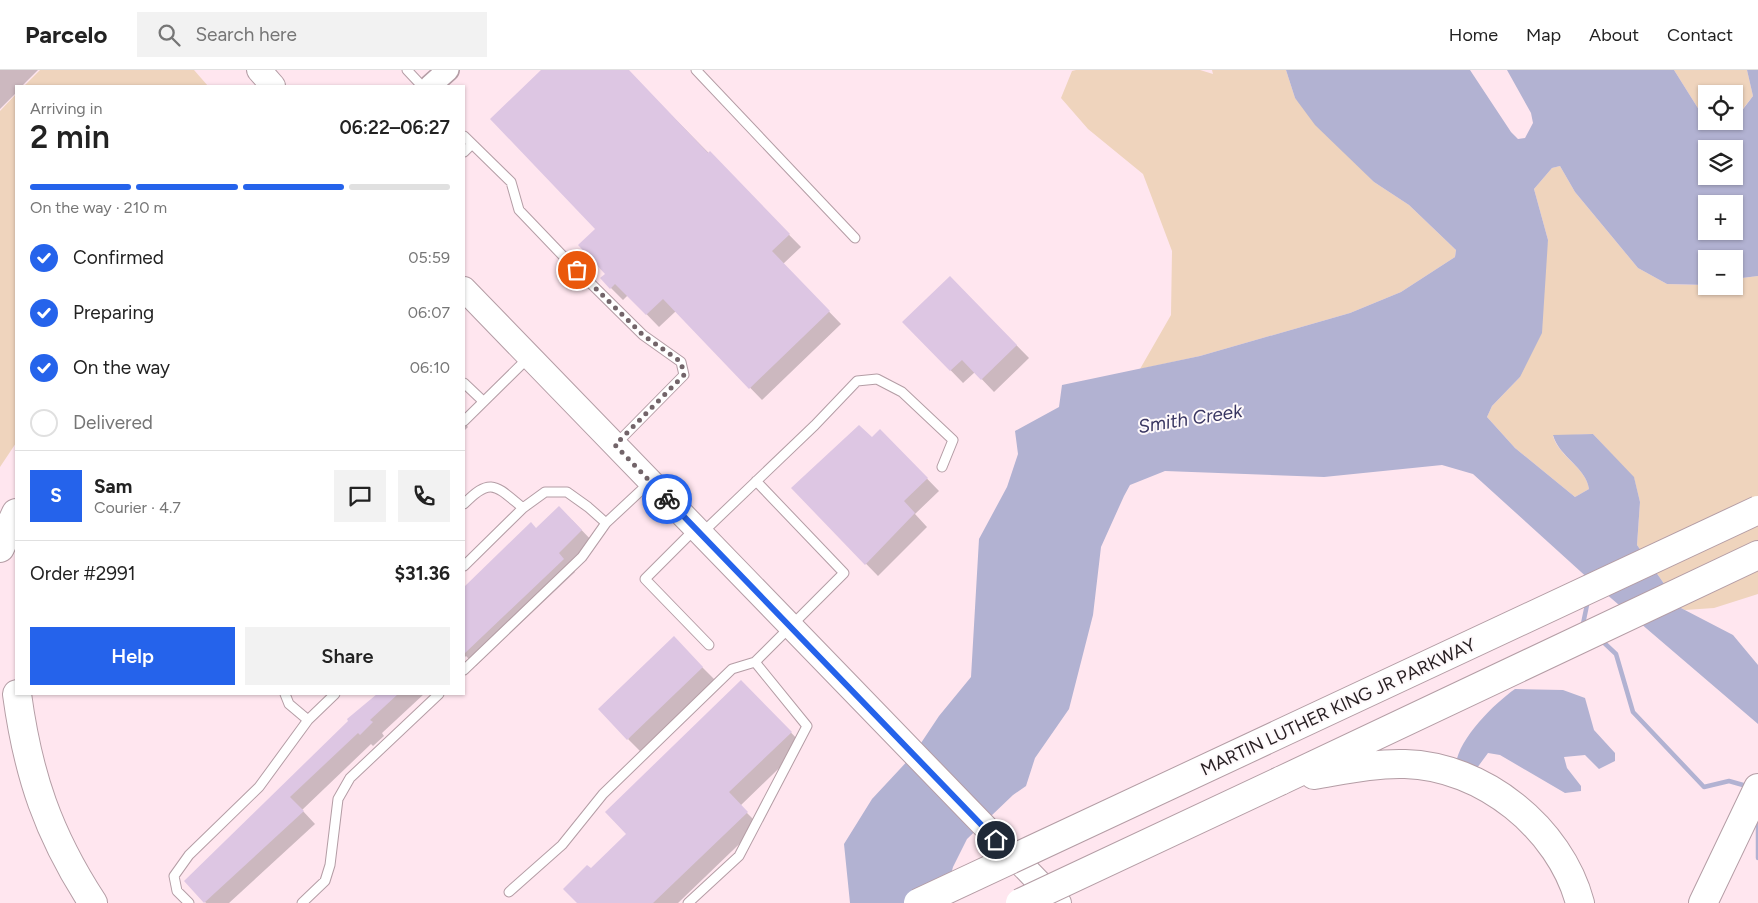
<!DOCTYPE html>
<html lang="en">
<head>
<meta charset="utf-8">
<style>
	body { margin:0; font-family:Figtree,sans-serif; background:#f2f2f2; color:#222; height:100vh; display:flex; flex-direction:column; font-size:19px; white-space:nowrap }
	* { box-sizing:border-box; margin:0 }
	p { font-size:16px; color:#767676 }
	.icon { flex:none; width:28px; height:28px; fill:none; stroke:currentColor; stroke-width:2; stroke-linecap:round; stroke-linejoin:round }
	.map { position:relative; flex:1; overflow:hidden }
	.panel { position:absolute; left:15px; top:15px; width:450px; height:610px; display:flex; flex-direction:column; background:#fff; border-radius:0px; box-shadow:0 1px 4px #0004 }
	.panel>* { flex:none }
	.fabs { position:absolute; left:1698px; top:15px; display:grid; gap:10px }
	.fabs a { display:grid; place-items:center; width:45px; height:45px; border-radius:0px; background:#fff; box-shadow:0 1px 4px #0004; font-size:25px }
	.pin { position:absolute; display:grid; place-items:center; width:42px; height:42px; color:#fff; margin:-21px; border:2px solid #fff; border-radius:50%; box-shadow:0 1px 5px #0007 }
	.courier { position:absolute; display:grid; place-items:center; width:50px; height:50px; margin:-25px; border:4px solid #2563eb; border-radius:50%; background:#fff; color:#222; box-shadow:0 1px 6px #0007 }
	.head em { font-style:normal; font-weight:600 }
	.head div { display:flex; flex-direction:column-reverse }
	.head { display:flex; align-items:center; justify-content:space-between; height:85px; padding:0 15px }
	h1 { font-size:32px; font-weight:600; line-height:38px }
	.bar { display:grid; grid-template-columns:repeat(4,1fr); gap:8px 5px; align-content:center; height:60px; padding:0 15px }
	.bar i { height:6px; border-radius:4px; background:#e0e0e0 }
	.bar .active { background:#2563eb }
	.bar p { grid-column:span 4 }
	.line { display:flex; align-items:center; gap:12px; padding:0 15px; border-top:1px solid #e0e0e0 }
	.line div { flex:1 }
	.round { display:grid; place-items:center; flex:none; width:52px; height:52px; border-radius:0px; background:#f2f2f2 }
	ol { padding:0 15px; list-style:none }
	li { display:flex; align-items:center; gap:15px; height:55px }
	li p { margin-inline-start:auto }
	li .icon { padding:5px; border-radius:50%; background:#2563eb; color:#fff; stroke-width:4 }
	li:last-child { color:#767676 }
	li i { width:28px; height:28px; border:2px solid #e0e0e0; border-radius:50% }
	.cta { display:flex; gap:10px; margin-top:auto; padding:10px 15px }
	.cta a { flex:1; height:58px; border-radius:0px; background:#2563eb; color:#fff; font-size:20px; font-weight:600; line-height:58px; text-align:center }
	.cta a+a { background:#f2f2f2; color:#222 }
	header { display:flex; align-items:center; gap:30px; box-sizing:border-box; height:70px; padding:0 25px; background:#fff; border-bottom:1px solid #e0e0e0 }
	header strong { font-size:24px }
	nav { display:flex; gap:28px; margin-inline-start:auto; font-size:18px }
	.search { width:350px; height:45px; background:#f2f2f2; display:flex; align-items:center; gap:12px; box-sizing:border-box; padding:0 18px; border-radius:0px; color:#767676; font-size:19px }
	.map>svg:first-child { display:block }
	.green { fill:#efd4bd }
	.water { fill:#b2b2d2; fill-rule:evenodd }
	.shadow { fill:#0003 }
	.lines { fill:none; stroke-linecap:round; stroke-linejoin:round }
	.stream { stroke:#b2b2d2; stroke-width:4.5 }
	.building { fill:#ddc6e3 }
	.service-casing { stroke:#b49da5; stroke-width:11 }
	.tertiary-casing { stroke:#b49da5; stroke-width:24 }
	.secondary-casing { stroke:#b49da5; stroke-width:26 }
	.motorway-casing { stroke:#b49da5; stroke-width:30 }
	.service { stroke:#fff; stroke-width:9 }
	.tertiary { stroke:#fff; stroke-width:21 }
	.secondary { stroke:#fff; stroke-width:24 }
	.motorway { stroke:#fff; stroke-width:28 }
	.motorway-bridge-casing { stroke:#b49da5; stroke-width:30; stroke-linecap:butt }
	.motorway-bridge { stroke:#fff; stroke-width:28 }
	.done { stroke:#726469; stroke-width:5; stroke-dasharray:0 9 }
	.route { stroke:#2563eb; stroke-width:6 }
	.labels { text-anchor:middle; stroke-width:4; stroke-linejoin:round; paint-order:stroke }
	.street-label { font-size:18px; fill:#261e21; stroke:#fef9fb }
	.water-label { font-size:19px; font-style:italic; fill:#393662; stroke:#fef9fb }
</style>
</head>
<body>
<header>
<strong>Parcelo</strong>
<div class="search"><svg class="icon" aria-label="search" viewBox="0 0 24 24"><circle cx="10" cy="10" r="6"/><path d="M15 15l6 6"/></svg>Search here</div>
<nav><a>Home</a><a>Map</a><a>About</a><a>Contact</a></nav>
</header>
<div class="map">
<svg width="1758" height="833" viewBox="0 0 1758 833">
	<rect width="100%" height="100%" fill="#ffe6ef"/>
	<path class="green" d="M40,0h154l14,16h-184z
		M1076,0h124l13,4 -1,-4h74l9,28 79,84 35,23 47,45 -1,7 -54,35 -51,21 -150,43 -60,13 31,-54 1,-64 -29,-77 -55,-45 -27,-31 11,-27z
		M1674,0h73l6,26 -19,24v-26h-28v27z
		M16,24v349l-16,24v-356z
		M1560,96l15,26 63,76 29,16 67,2v-7l24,-3v318l-44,14 -29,2 -4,-2 -44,-63 3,-43 -6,-24 -41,-44 -40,2c6,21 33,31 36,53l-14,8 -60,-49 -28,-31 5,-11 28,-29 28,-137 -14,-51 18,-21z"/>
	<path class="water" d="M1286,0h184l41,62 7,7 7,-1 8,-15 -2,-10 -24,-43h167l32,51h28l19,-25 -6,-26h11v206l-24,3v-20h-28v26l-39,-1 -29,-16 -63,-76 -15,-26 -8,2 -18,21 14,51 -6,93 -22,44 -28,29 -5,11 28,31 60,49 14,-8c-3,-22 -30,-32 -36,-54l40,-1 41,43 6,25 -3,43 44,63 52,27 25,30v59l-167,-143 -118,-107 -31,-9 -118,12 -159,-6 -35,14 -6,11 -23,51 -8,68 -24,94 -34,49 -9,28 -13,9 -46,44 -14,28 -10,36h-93l-6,-59 28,-45 41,-44 26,-39 32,-39 8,-138 28,-52 11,-33 -3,-23 44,-24 3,-22 138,-29 150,-43 51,-21 54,-35 1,-7 -47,-45 -35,-23 -59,-57 -20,-27zM1706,79h28v27h-28zM1706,134h28v27h-28z
		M1515,619l48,1 22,8 9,32 21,23v8l-16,8 -14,-14 -21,2 3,11 14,18v5l-16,2 -65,-38 -12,-2 -11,15 -21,-4c3,-26 39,-61 59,-75z"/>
	<path class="shadow" d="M0,0h38l-16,16h-6v7l-16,16z
		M543,0h84l174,177 -18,17 58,60 -79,76 -86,-89 -17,16 -31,-32 -5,5 -12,-12 -14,-59z
		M950,208l79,80 -35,34 -19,-20 -12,11 -59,-61z
		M464,352l4,5 -4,4z
		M880,360l59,61 -24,23 12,13 -49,49 -85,-87 79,-50z
		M572,450l22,23 -24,23 5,6 -99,94 -10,-10 -2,2v-69l67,-65 5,5z
		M686,581l29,29 -75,71 -12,-12z
		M741,611l62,64 -63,61 19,19 -81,78h-100l13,-33 37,-36z
		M379,624h45l-42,39 2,3 -11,10 -2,-2 -69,66 13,14 -86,79h-23l-21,-22z"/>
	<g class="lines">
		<path class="stream" d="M1585,556l-2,-2 5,-24
			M1600,569l16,15 17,58 71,75 25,-6 21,6
			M1758,745v43"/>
	</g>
	<path class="building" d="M541,0h88l79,83 2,-2 80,83 -18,17 58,60 -81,78 -86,-90 -17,16 -31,-31 -5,5 -10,-11 5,-4 -27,-29 17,-16 -105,-110z
		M950,206l67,69 -36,35 -19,-20 -12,11 -48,-49z
		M859,355l13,12 8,-8 48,49 -24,23 11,12 -50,52 -74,-77z
		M559,436l23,24 -23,23 5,6 -100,95v-67l67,-65 5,6z
		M674,566l29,31 -76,73 -29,-31z
		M741,610l51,52 -63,60 19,20 -95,91h-76l-14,-14 24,-24 4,3 35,-34 -21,-22z
		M377,624h21l-28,26 3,2 -13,13 -2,-2 -68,64 14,14 -100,92 -20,-22 164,-160 -1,-2z"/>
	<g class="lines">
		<defs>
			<path id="service" d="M407,0l15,16
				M696,0l159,168
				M464,66l47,46 8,28 45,47 79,78 38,27 3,13 -68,69
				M464,82l8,-8
				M464,313l19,18
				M464,351l65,-64
				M464,434c27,-28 32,-18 59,4
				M695,459l-50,50 64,66
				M701,464l114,-109 42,-44 20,-2 25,13 51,48 -11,27
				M464,496l59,-58 22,-16h22l21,15 18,16
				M464,600l118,-113 24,-34 44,-41
				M285,624l4,10 19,16
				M509,822l53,-47 41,-51 129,-125 23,-7
				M189,833l-12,-12 -3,-15 15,-21 70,-68 49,-67 27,-26
				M302,833l23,-22 5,-16 8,-66 12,-21 89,-84
				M688,833l51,-47 68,-130 -52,-64 89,-89 -88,-92"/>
			<path id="tertiary" d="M430,16l18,-16"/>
			<path id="secondary" d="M259,0l14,16
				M464,219l595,614"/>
			<path id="motorway" d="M0,478l16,-35
				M17,624c11,81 31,140 76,209
				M1314,705c30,-5 61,-12 91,-11 78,2 155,64 175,139
				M1280,711l478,-226
				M1703,833l55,-115"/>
		</defs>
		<use href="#service" class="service-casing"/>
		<use href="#tertiary" class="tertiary-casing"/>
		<use href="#secondary" class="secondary-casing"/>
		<use href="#motorway" class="motorway-casing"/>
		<use href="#service" class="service"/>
		<use href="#tertiary" class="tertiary"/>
		<use href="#secondary" class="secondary"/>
		<use href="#motorway" class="motorway"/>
		<defs>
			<path id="motorway-bridge" d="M918,833l840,-393
				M1020,833l260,-122"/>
		</defs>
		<use href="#motorway-bridge" class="motorway-bridge-casing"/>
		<use href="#motorway-bridge" class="motorway-bridge"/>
	</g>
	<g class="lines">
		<path class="done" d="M577,200l66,65 38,27 3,13 -69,70 52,54"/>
		<path class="route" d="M667,429l329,341"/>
	</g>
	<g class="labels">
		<g class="street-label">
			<text transform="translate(1338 637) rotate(-25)" y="6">MARTIN LUTHER KING JR PARKWAY</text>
		</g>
		<g class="water-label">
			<text transform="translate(1190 348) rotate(-9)" y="7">Smith Creek</text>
		</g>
	</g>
</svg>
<div class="fabs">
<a><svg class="icon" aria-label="locate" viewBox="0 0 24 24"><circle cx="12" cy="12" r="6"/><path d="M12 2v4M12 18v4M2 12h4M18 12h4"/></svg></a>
<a><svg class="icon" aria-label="layers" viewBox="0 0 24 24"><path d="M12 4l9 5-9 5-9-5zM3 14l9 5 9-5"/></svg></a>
<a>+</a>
<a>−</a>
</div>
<div class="pin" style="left:577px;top:200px;background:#ea580c"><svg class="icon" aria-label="bag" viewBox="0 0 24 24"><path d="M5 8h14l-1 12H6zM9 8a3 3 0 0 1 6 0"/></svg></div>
<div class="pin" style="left:996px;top:770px;background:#1f2937"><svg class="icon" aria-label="home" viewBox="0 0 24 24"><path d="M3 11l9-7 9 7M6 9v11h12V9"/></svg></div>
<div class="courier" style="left:667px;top:429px"><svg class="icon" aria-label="bike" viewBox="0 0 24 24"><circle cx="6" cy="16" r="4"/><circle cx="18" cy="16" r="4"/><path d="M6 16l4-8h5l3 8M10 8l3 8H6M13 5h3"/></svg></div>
<section class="panel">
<div class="head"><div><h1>2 min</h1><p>Arriving in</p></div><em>06:22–06:27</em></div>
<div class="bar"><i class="active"></i><i class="active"></i><i class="active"></i><i></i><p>On the way · 210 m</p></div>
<ol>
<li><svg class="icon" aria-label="check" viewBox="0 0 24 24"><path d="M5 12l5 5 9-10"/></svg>Confirmed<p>05:59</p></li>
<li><svg class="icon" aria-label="check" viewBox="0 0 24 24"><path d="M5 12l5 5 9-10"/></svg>Preparing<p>06:07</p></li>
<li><svg class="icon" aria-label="check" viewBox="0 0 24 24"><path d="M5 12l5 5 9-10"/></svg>On the way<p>06:10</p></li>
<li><i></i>Delivered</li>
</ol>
<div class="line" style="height:90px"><b class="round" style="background:#2563eb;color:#fff">S</b><div><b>Sam</b><p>Courier · 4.7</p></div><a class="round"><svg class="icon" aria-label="chat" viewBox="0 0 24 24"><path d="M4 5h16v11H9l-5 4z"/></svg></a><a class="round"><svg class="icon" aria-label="phone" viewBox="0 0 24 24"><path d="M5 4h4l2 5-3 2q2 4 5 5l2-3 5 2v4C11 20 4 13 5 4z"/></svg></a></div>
<div class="line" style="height:65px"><div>Order #2991</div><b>$31.36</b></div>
<div class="cta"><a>Help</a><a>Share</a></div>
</section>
</div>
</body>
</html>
